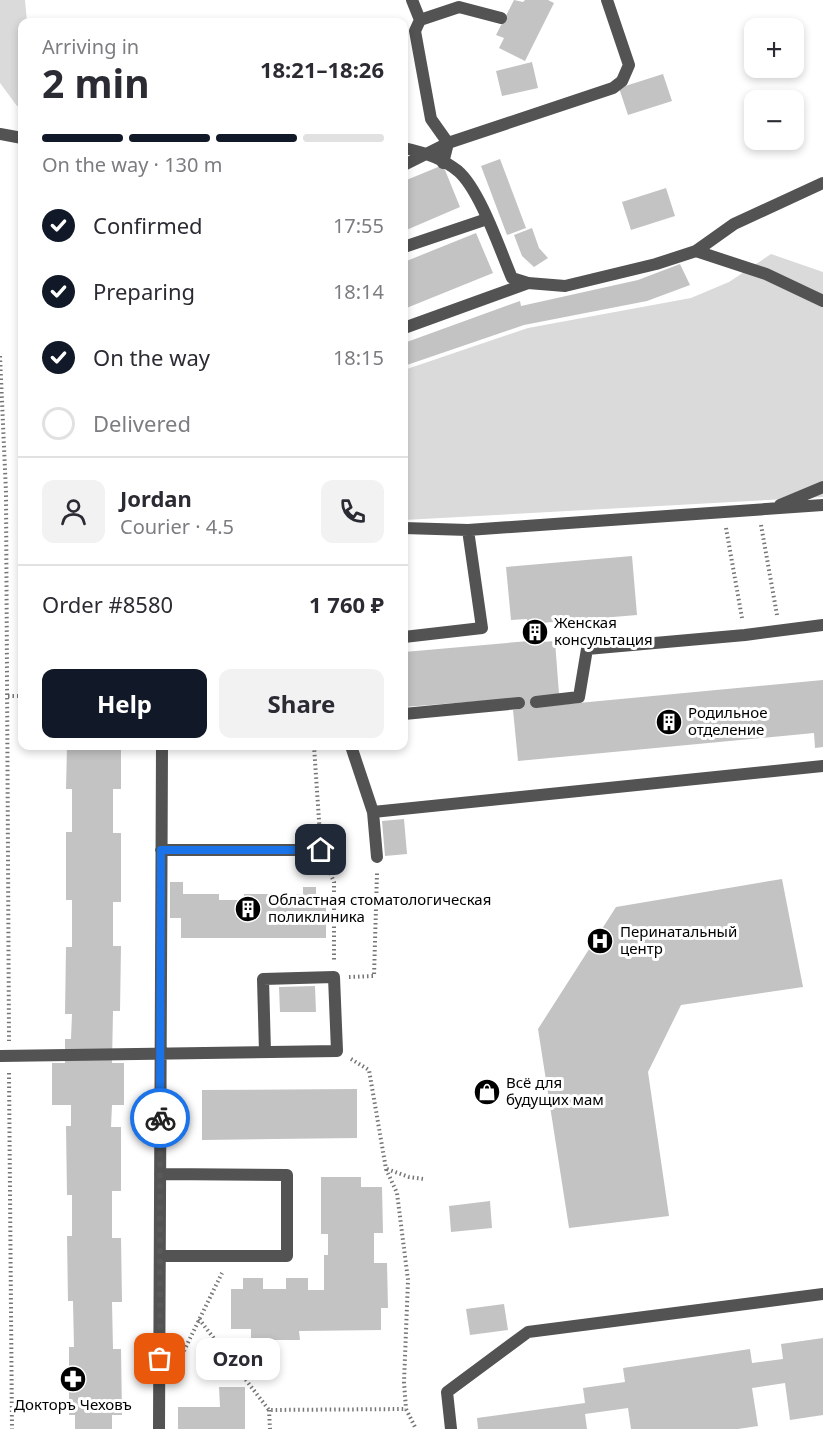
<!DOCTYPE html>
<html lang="en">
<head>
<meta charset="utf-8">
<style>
	body { margin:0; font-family:"Noto Sans",sans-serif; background:#f2f2f3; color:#2b2b33; height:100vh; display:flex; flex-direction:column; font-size:22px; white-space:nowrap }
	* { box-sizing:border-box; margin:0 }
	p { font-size:20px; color:#7c7c81 }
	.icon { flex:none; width:33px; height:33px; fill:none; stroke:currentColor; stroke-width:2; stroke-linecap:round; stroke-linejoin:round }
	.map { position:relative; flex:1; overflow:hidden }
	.drawer { position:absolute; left:18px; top:18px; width:390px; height:732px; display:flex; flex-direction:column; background:#fff; border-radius:12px; box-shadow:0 3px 9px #0003 }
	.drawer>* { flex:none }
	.controls { position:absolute; left:744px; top:18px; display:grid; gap:12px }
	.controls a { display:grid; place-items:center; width:60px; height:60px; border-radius:12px; background:#fff; box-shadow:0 3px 9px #0003; font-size:30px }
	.pin { position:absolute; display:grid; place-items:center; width:51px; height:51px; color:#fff; margin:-26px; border-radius:12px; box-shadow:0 3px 9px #0006 }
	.courier { position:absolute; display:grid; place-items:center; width:60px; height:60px; margin:-30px; border:4px solid #1a73e8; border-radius:50%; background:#fff; color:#222; box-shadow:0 2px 8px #0007 }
	.bubble { position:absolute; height:42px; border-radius:12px; background:#fff; box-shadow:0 3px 9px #0003; font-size:20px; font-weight:700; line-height:42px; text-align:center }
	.overview em { font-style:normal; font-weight:700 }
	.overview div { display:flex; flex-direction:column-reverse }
	.overview { display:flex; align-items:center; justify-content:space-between; height:102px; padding:0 24px }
	h1 { font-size:39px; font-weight:700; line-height:45px }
	.bar { display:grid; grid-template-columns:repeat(4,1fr); gap:9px 6px; align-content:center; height:72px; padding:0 24px }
	.bar i { height:8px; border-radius:4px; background:#e1e1e2 }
	.bar .on { background:#111827 }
	.bar p { grid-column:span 4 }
	.line { display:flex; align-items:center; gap:15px; padding:0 24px; border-top:2px solid #e1e1e2 }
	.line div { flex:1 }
	.round { display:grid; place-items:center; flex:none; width:63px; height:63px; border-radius:12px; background:#f2f2f3 }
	ol { padding:0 24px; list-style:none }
	li { display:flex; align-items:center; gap:18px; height:66px }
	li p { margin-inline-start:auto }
	li .icon { padding:6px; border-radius:50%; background:#111827; color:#fff; stroke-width:4 }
	li:last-child { color:#7c7c81 }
	li i { width:33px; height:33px; border:3px solid #e1e1e2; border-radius:50% }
	.action { display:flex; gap:12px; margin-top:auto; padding:12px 24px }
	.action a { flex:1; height:69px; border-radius:12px; background:#111827; color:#fff; font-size:24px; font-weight:700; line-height:69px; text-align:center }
	.action a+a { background:#f2f2f3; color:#2b2b33 }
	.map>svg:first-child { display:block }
	.green { fill:#dadada }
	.building { fill:#c3c3c3 }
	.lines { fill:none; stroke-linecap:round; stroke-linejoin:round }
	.path { stroke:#757575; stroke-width:4; stroke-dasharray:1.5 3; stroke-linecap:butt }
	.service { stroke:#535353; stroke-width:12 }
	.minor { stroke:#535353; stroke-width:12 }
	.done { stroke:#595959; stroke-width:6; stroke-dasharray:0 10.8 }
	.route { stroke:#1a73e8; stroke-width:8 }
	.labels { text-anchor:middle; stroke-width:6; stroke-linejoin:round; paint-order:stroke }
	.poi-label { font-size:15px; fill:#000; stroke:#fff; text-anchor:start }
</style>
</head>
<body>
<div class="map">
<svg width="823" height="1429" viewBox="0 0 823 1429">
	<rect width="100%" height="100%" fill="#fff"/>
	<path class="green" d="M0,0h25l2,22h-5v85l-5,-1 -17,-23z
		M771,254l52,18v225l-419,23v-150l124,-42 163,-30 38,-16z"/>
	<path class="building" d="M514,0l9,2 2,-2h23l6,3 -29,58 -26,-13 5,-10 -8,-3z
		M532,62l6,26 -36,8 -6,-25z
		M663,74l9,27 -44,14 -9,-27z
		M500,159l26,69 -19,7 -26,-69z
		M443,165l17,42 -56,24v-50z
		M666,188l9,28 -44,14 -9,-28z
		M532,228l7,20 9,10 -14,9 -12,-11 -8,-21z
		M476,233l17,40 -89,36v-47z
		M680,264l10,21 -43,16 -123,24 -120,41v-23l116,-42 1,5 117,-26z
		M632,556l5,59 -96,8 2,19 12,-1 4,53 -23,13 287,-27v67l-8,1 -1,-15 -296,28 -5,-51 6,-1 -1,-11 -114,9v-55l125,-11 -2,-22 -16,1 -5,-53z
		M67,746h54v43h-8v44h8v69h-8v44h8l-1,65h-7l-1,52h12v42h-12l-1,22h10v64h-9v47h9l1,64h-10l1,47h8l1,66h-10v14h-37v-14h-6v-68h5l-1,-46h-5l-1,-65h5v-41h-5l-1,-69h5v-21h-19v-42h13v-24h6l1,-25h-7l1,-67h6v-47h-6v-68h6v-43h-6z
		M404,819l3,35 -22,2 -3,-35z
		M782,879l21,108 -122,18 -33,67 21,144 -100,12 -31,-199 78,-122z
		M170,882h13v12h36v6h25v-6h59v-7h13v8h10v43h-145v-20h-11z
		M315,986l1,26h-36l-1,-25z
		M357,1089v49l-155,2v-50z
		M321,1177h40v10h21l1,46h-9v30h13l1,45h-7v22l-82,1 1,9h-49v-11h-20v-40h12v-11h20v11h23v-11h22v12h16v-35h4v-21h-7z
		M490,1201l2,27 -41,4 -2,-26z
		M504,1304l4,26 -38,5 -4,-26z
		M823,1338v77l-33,5 -5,-37 -33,5 6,38 -20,3h-107l-3,-21 -43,6 2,15h-109l-1,-11 108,-15 -2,-15 42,-6 -2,-14 127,-19 2,14 31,-4 -2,-15z
		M219,1387h26v42h-67v-22h42z"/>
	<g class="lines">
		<path class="path" d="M0,356l6,136 3,549
			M761,525l16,90
			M726,528l16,90
			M8,696h14
			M314,746l6,89
			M327,865l7,17v79
			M349,977l25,-1 3,-103
			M351,1059l18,11 17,99 11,24 11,87 -4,102 2,27
			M9,1073l3,356
			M387,1169l22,8 15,2
			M199,1319l70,91 137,-1 10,20
			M178,1363l44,-90
			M269,1410l1,19"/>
		<path class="service" d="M412,0l8,20 -5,11 16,88 17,24 -5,20
			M420,20l39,-13 42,11
			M404,165l44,-22 165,-55 9,-7 7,-16 -22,-65
			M404,247l83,-28
			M696,251l70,23 57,27
			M404,328l124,-45
			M780,505l43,-18
			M404,528l64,2 355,-25
			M404,637l78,-9 -14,-98
			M536,702l43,-5 8,-48 158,-14 78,-10
			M404,714l115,-11
			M351,746l22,66 450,-46
			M373,812l4,45
			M161,850h160
			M0,1056l337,-5 -3,-74 -71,2 2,73
			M160,1256h127v-81l-127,-1
			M159,1429l3,-683
			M451,1429l-4,-37 81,-60 295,-38"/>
		<path class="minor" d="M0,134l22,4
			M404,148c19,4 38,10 54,23 22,19 42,79 54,107l16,5 37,3 91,-22 40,-13 38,-27 89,-41"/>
	</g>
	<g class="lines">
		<path class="done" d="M160,1359v-241"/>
		<path class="route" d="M160,1118l1,-268h160"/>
	</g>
	<defs>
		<symbol id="building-disc" viewBox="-11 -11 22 22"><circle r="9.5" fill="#000" stroke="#fff"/><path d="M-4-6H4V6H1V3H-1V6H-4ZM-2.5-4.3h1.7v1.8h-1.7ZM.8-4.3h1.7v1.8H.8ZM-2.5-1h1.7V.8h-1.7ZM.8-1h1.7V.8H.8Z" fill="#fff"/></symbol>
		<symbol id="hospital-disc" viewBox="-11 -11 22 22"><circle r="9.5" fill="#000" stroke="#fff"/><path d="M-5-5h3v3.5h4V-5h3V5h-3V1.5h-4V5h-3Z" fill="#fff"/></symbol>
		<symbol id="shop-disc" viewBox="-11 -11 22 22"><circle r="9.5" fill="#000" stroke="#fff"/><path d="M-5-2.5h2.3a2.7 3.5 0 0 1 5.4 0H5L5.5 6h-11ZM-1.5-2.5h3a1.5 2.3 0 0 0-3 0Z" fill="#fff"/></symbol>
		<symbol id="pharmacy-disc" viewBox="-11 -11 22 22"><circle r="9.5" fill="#000" stroke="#fff"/><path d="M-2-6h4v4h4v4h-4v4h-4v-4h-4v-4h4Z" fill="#fff"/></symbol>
	</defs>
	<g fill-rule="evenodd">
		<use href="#building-disc" x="520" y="617" width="30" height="30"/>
		<use href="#building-disc" x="654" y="707" width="30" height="30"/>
		<use href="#building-disc" x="233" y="894" width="30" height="30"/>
		<use href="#hospital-disc" x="585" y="926" width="30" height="30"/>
		<use href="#shop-disc" x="472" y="1077" width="30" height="30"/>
		<use href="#pharmacy-disc" x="58" y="1364" width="30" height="30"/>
	</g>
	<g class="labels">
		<g class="poi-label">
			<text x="554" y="628">Женская<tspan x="554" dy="17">консультация</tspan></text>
			<text x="688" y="718">Родильное<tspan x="688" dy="17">отделение</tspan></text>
			<text x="268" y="905">Областная стоматологическая<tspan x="268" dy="17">поликлиника</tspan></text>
			<text x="620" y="937">Перинатальный<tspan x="620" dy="17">центр</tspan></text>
			<text x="506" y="1088">Всё для<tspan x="506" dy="17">будущих мам</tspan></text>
			<text x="73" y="1410" text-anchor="middle">Докторъ Чеховъ</text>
		</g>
	</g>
</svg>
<div class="controls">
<a>+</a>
<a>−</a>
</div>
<div class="pin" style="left:160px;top:1359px;background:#ea580c"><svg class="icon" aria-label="bag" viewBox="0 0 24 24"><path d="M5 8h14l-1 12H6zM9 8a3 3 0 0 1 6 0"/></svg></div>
<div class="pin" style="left:321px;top:850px;background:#1f2937"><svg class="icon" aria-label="home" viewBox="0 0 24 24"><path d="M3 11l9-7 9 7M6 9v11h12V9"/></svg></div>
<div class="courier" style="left:160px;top:1118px"><svg class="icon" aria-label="bike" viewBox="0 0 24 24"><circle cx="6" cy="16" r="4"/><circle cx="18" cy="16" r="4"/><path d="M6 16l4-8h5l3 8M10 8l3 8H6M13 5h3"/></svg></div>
<div class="bubble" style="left:196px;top:1338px;width:84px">Ozon</div>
<section class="drawer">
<div class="overview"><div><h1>2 min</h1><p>Arriving in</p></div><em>18:21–18:26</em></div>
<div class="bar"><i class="on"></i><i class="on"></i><i class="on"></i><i></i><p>On the way · 130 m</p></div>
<ol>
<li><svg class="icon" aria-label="check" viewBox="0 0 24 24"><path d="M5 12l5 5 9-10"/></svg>Confirmed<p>17:55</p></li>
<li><svg class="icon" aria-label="check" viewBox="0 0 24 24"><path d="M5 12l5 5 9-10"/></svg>Preparing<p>18:14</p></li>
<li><svg class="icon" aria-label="check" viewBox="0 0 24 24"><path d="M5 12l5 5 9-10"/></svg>On the way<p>18:15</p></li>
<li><i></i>Delivered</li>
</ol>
<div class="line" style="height:108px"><a class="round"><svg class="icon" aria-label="person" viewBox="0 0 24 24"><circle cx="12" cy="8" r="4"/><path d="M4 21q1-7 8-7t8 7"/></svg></a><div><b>Jordan</b><p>Courier · 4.5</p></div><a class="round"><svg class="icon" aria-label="phone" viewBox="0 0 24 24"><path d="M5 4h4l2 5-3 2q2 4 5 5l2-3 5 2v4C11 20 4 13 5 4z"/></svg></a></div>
<div class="line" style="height:78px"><div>Order #8580</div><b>1 760 ₽</b></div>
<div class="action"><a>Help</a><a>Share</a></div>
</section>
</div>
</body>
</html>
